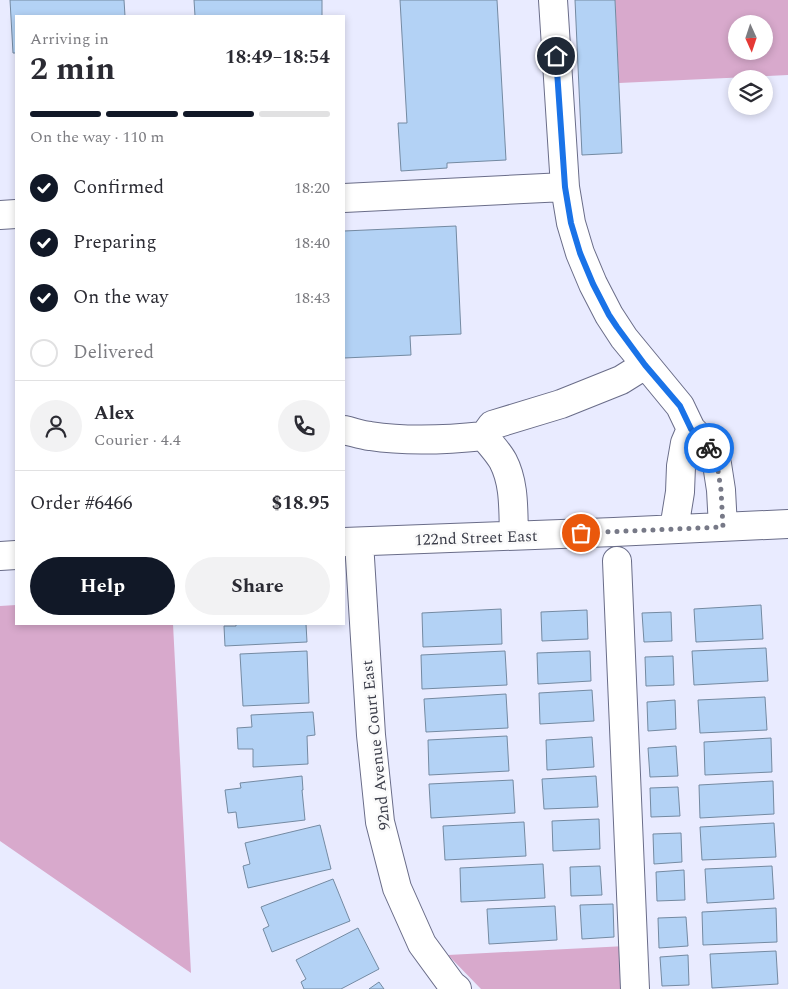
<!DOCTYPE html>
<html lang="en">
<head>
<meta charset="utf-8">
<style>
	body { margin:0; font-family:Spectral,serif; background:#f2f2f3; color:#2b2b33; height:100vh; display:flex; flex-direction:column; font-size:19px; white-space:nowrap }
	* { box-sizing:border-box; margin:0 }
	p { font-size:16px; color:#7c7c81 }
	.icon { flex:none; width:28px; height:28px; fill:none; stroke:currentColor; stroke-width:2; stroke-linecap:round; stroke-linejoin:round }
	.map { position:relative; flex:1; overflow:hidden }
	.panel { position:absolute; left:15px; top:15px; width:330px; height:610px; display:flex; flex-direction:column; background:#fff; border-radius:0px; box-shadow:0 2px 8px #0003 }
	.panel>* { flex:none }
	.needle { width:32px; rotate:177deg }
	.controls { position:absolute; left:728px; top:15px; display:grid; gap:10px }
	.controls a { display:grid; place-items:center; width:45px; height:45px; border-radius:50%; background:#fff; box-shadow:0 2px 8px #0003; font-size:25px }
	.pin { position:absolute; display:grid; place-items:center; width:42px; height:42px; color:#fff; margin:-21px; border:2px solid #fff; border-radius:50%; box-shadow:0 1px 5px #0007 }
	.courier { position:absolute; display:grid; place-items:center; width:50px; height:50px; margin:-25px; border:4px solid #1a73e8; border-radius:50%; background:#fff; color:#222; box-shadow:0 1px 6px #0007 }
	.overview em { font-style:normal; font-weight:700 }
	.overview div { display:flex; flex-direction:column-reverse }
	.overview { display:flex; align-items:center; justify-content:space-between; height:85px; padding:0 15px }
	h1 { font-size:32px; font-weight:700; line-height:38px }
	.bar { display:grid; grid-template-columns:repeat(4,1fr); gap:8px 5px; align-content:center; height:60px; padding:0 15px }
	.bar i { height:6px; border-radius:4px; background:#e1e1e2 }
	.bar .active { background:#111827 }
	.bar p { grid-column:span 4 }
	.line { display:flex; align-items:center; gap:12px; padding:0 15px; border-top:1px solid #e1e1e2 }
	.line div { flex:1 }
	.round { display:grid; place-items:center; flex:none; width:52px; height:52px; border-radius:26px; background:#f2f2f3 }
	ol { padding:0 15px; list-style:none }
	li { display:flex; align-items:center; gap:15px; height:55px }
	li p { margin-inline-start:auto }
	li .icon { padding:5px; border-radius:50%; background:#111827; color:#fff; stroke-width:4 }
	li:last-child { color:#7c7c81 }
	li i { width:28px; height:28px; border:2px solid #e1e1e2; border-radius:50% }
	.primary-button { display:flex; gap:10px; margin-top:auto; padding:10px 15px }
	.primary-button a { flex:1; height:58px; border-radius:30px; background:#111827; color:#fff; font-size:20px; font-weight:700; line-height:58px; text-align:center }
	.primary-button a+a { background:#f2f2f3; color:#2b2b33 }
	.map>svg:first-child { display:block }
	.green { fill:#d8a9cc; fill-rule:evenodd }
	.building { fill:#b3d2f5; stroke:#748aa2 }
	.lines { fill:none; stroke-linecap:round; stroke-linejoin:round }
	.minor-casing { stroke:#6a6d89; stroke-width:30 }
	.minor { stroke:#fff; stroke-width:28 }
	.done { stroke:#777987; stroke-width:5; stroke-dasharray:0 9 }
	.route { stroke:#1a73e8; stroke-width:6 }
	.labels { text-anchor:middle; stroke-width:5; stroke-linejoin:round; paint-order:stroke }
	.street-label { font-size:16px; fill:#393b47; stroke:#fafafa }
</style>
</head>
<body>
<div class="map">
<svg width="788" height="989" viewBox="0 0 788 989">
	<rect width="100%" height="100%" fill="#e9ebff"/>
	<path class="green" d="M615,0h173v75l-169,8zM736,24h28v27h-28z
		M16,605v19h157l18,349 -191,-132v-235z
		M626,946l1,43h-146l-33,-34z"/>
	<path class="building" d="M10,0h114l1,16h-109v37h-3z
		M194,0h128v16h-127z
		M400,0h97l9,160 -59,3v5l-46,3 -3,-48h9z
		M575,0h40l7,153 -40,2z
		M456,226l5,108 -51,2 1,19 -67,3v-127z
		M761,605l2,34 -67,3 -2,-33z
		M501,609l1,35 -79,3 -1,-34z
		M587,610l1,29 -46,2 -1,-29z
		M671,612l1,29 -28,1 -2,-29z
		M236,624h70l1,18 -82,4 -1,-20h12z
		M766,648l2,33 -74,4 -2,-34z
		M307,651l2,52 -66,3 -3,-52z
		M505,651l2,34 -85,4 -1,-34z
		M590,651l1,30 -53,3 -1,-31z
		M673,656l1,29 -28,1 -1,-29z
		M592,690l2,31 -54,3 -1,-31z
		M506,694l2,34 -82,4 -2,-33z
		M765,697l2,33 -67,3 -2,-33z
		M675,700l1,29 -28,2 -1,-29z
		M313,712l2,23 -8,1 1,28 -55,3v-18h-15l-1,-21 15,-1 -1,-12z
		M507,736l2,35 -80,4 -1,-35z
		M592,737l2,30 -47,3 -1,-30z
		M771,738l1,34 -67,3 -1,-33z
		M676,746l2,30 -28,1 -2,-29z
		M302,776l1,14h-1l3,30 -67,8 -2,-16 -8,1 -3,-23 16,-2 -1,-5z
		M596,776l2,31 -54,2 -2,-30z
		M513,780l2,33 -84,5 -2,-34z
		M773,781l1,33 -74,4 -1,-33z
		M678,787l2,29 -29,1 -1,-29z
		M599,819l1,30 -47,2 -1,-30z
		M524,822l2,34 -81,4 -2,-34z
		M774,823l2,34 -74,3 -2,-33z
		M320,825l11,44 -83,19 -5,-22 7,-2 -5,-21z
		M681,833l1,29 -28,2 -1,-30z
		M543,864l2,34 -84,4 -1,-34z
		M600,866l2,29 -31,1 -1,-29z
		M772,866l2,33 -67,4 -2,-34z
		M684,870l1,30 -28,1 -1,-29z
		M333,879l17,42 -78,31 -9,-23 6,-3 -8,-19z
		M613,904l1,33 -32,2 -2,-34z
		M555,906l2,34 -68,4 -2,-35z
		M776,908l1,34 -74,3 -1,-33z
		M686,917l2,29 -29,2 -1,-30z
		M358,928l21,41 -38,20h-37l-3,-7 5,-3 -10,-19z
		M776,951l2,33 -66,4 -2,-34z
		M688,955l1,30 -27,1 -2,-29z
		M379,982l5,7h-15z"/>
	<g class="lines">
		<defs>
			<path id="minor" d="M553,0l12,187 6,36 9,30 13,31 16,31 15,23 56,68 11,23 17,17 9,18 4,26 2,37
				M344,198l221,-11
				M0,215l16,-1
				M344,430c9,2 18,5 26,6 38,6 76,4 114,0 6,8 14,16 19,25 12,23 10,50 11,74
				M484,436l8,-11 69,-21 60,-24 24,-15
				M674,529l6,-37 1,-26 4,-23 6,-14
				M344,542l270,-10 174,-8
				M359,542l12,193 9,87 17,66 25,56 30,41 5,4
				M0,556l16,-1
				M617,561l18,428"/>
		</defs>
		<use href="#minor" class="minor-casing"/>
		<use href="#minor" class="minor"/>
	</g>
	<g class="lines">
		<path class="done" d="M581,533l142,-6 -2,-37 -4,-26 -8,-16"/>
		<path class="route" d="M556,56l9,131 6,36 9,30 13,31 16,31 8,12 28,38 35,41 11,23 18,19"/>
	</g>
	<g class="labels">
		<g class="street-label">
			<text transform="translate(476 537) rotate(-2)" y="6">122nd Street East</text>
			<text transform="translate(375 745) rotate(-96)" y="6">92nd Avenue Court East</text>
		</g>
	</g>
</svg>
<div class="controls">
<a><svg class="needle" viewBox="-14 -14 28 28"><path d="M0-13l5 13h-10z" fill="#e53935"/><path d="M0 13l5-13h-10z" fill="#7c7c81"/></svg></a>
<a><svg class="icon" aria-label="layers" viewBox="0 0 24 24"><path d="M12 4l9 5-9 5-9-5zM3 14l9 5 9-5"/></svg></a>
</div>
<div class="pin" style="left:581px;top:533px;background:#ea580c"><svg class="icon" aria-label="bag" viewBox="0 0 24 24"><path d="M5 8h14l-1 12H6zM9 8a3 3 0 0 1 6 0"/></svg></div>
<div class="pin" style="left:556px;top:56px;background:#1f2937"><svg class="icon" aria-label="home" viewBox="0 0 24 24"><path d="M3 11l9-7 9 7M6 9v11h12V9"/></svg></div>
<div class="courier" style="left:709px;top:448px"><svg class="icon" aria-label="bike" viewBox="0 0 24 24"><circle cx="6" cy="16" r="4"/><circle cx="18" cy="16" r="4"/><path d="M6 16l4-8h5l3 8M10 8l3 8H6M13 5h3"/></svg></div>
<section class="panel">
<div class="overview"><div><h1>2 min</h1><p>Arriving in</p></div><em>18:49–18:54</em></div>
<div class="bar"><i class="active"></i><i class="active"></i><i class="active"></i><i></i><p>On the way · 110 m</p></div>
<ol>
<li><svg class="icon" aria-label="check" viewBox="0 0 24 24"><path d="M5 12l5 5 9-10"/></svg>Confirmed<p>18:20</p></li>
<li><svg class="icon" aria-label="check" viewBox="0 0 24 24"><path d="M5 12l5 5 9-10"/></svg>Preparing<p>18:40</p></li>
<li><svg class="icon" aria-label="check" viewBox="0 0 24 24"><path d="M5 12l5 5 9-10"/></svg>On the way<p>18:43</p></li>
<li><i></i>Delivered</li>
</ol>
<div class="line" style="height:90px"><a class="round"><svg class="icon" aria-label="person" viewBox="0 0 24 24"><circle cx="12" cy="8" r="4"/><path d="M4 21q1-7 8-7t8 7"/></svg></a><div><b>Alex</b><p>Courier · 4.4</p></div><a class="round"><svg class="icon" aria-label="phone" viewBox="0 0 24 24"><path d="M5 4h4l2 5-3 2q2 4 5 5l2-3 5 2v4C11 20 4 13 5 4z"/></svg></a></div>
<div class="line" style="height:65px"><div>Order #6466</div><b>$18.95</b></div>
<div class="primary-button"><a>Help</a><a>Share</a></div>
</section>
</div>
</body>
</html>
